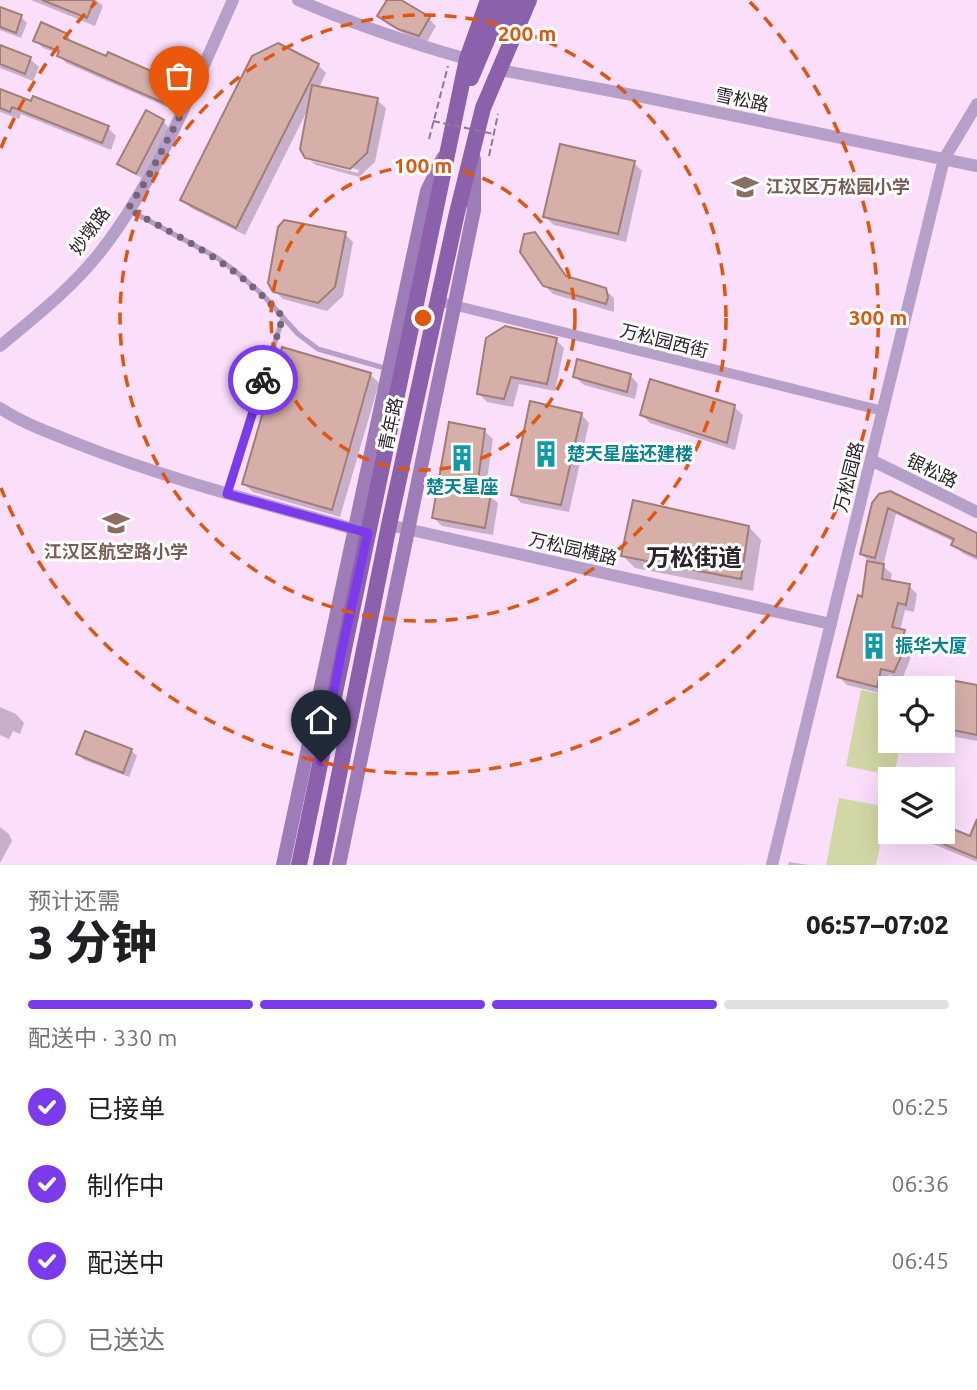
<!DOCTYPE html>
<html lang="zh">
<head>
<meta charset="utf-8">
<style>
	body { margin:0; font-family:Ubuntu,"Noto Sans SC",sans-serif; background:#f6f6f6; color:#202124; height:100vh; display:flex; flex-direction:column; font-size:26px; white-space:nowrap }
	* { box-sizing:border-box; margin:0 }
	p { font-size:23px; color:#757577 }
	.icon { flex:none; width:38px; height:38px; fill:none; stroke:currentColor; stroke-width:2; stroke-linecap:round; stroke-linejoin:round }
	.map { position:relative; height:865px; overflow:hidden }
	.side { display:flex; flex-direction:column; background:#fff; flex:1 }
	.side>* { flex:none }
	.fabs { position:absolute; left:878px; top:676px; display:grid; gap:14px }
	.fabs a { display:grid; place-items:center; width:77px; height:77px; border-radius:0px; background:#fff; box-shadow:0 7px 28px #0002; font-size:35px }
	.pin { position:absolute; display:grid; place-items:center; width:60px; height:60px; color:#fff; margin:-72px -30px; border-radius:50% 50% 50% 0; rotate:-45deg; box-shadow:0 0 7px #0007 }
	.pin .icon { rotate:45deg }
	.courier { position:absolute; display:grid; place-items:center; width:70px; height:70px; margin:-35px; border:5px solid #7c3aed; border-radius:50%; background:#fff; color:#222; box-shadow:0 2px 9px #0007 }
	.summary em { font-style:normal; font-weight:800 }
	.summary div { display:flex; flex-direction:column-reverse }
	.summary { display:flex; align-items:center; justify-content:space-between; height:119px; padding:0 28px }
	h1 { font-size:46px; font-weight:800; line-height:52px }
	.bar { display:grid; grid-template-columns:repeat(4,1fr); gap:10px 7px; align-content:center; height:84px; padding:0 28px }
	.bar i { height:9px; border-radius:5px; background:#e0e0e0 }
	.bar .current { background:#7c3aed }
	.bar p { grid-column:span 4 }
	ol { padding:0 28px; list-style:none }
	li { display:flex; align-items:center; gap:21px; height:77px }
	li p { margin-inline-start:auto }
	li .icon { padding:7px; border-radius:50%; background:#7c3aed; color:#fff; stroke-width:4 }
	li:last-child { color:#757577 }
	li i { width:38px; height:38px; border:4px solid #e0e0e0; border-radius:50% }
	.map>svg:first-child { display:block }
	.green { fill:#d1d7a5 }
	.shadow { fill:#0003; fill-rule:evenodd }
	.building { fill:#d7afa9; stroke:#a27d77; stroke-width:2 }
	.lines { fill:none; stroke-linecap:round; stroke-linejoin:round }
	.path { stroke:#8d7b8d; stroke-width:2; stroke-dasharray:7 3.5; stroke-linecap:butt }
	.service { stroke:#b6a0c9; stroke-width:5 }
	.minor { stroke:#b6a0c9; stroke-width:10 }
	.tertiary { stroke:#b6a0c9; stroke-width:12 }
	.secondary { stroke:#9e7cb8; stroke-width:14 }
	.primary { stroke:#8c61ab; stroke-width:16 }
	.path-bridge { stroke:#8d7b8d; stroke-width:2; stroke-dasharray:7 3.5; stroke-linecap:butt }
	.done { stroke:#756575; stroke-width:7; stroke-dasharray:0 12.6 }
	.route { stroke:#7c3aed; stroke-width:9 }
	.ring { fill:none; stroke:#df560e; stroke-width:3.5; stroke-dasharray:12 9 }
	.labels { text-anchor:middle; stroke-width:6; stroke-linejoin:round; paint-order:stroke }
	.street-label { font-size:18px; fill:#2e242e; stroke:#fff }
	.education-label { font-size:18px; font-weight:bold; fill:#785e54; stroke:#fff; text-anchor:start }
	.culture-label { font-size:18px; font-weight:bold; fill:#0d838f; stroke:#fff; text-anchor:start }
	.district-label { font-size:24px; font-weight:bold; fill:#2e242e; stroke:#fff }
	.centre { fill:#df560e; stroke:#fff; stroke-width:3.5 }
	.ring-label { font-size:21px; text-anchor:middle; font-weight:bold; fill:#df560e; stroke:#fff; stroke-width:6; stroke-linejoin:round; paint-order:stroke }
</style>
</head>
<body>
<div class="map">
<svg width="977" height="865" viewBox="0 0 977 865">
	<rect width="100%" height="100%" fill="#fadefa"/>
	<path class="green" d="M861,690l30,6v44h10l-7,36 -48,-10z
		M839,798l49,9 -12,58h-50z"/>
	<path class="shadow" d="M31,0h65l7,6 -8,20z
		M384,0h20l-2,3 27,16 7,7 -9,16 -20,-7 -20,-11 -7,-8 8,-13z
		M0,9l21,8 6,6 -6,15 -21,-8z
		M67,35l7,9 108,43 7,7 -8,19 -115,-50 -7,-9 -16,-6 -8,-8z
		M0,47l30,12 9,8 -6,14 -33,-13z
		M318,65l8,8 -7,15 58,12 9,8 -11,54 -16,15 -43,-12 -5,-4 47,12 1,-3 -51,-14v-47l-63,126 -54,-27 -9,-9z
		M0,91l108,37 8,8 -5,14 -90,-36 -2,5 -19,-7z
		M163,121l6,7 -27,50 -17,-9 -6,-6z
		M634,163l8,8 -16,71 -72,-17 -9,-8z
		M345,234l8,8 -10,54 -16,15 -44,-12 -9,-9z
		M534,234l34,45 37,11 9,8v14l-61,-18 -9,-9z
		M556,340l8,8 -9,43 -36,-7 -6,23 -26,-5 -8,-8z
		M370,374l9,9 -39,134 -87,-25 -9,-8z
		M630,375l8,9 -3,15 -51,-14 -9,-8z
		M734,407l9,8 -8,35 -85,-27 -8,-8z
		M581,414l8,9 -20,89 -48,-9 -8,-9z
		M484,431l9,8 -8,54 13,10 -5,32 -51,-9 -8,-8z
		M884,494l93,42v24l-15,-7 -8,-9v-2l-58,-28 -13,52 9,8 -2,8 19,4 8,8 -3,18 -9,-2 -5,21 12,8 -2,21 -8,19 -13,-4 -5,19 -37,-9 -8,-8 24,-78 6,-38 -8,-7zM902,635h4l-4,14z
		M749,527l12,13 -8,51 -118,-23 -13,-13z
		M947,681l30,6v54l-31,-6 -3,-3v-34z
		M0,707l16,7 8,9 -4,11 -7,-3 -4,8 -9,-4z
		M131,750l6,6 -8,21 -45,-17 -6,-6z
		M943,806l10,9 -6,14 24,9 6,-15v39l-54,-22 -8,-9h28z
		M0,827l9,7 3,7 -12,22z
		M789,862l19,3h-20z"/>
	<path class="building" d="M42,0h52l-7,18z
		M387,0h14l29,17 -11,19 -21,-7 -21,-13z
		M0,7l22,8 -6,18 -16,-6z
		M41,22l27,12 -2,5 40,17 2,-4 75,33 -10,22 -116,-51 2,-5 -26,-10z
		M278,43l41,21 -83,164 -56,-28 72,-144z
		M0,45l31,12 -6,17 -25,-10z
		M312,85l66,13 -11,55 -17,16 -45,-11 -5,-9z
		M0,89l31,12 2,-5 76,30 -7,17 -90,-36 -2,5 -10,-4z
		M146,110l18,10 -28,54 -19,-10z
		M560,144l75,17 -17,73 -75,-17z
		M284,220l62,12 -11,55 -17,16 -45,-11 -5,-9 10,-56z
		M535,232l31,44 40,12 2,9 -2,7 -63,-18 -23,-34 4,-18z
		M505,326l52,12 -10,46 -36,-7 -7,22 -27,-5 9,-56z
		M282,347l89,26 -39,137 -90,-26z
		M577,359l54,15 -4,18 -54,-15z
		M650,379l85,26 -8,38 -87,-28z
		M530,401l52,12 -21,92 -50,-10z
		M449,422l36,7 -8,59 14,5 -6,35 -53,-10z
		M890,491l87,42v24l-26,-12 3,-6 -66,-31 -13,50 -15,-4 12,-51 7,-9z
		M633,500l116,26 -8,53 -120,-23z
		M867,561l17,3 -2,15 28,5 -4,21 -8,-2 -6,24 13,3 -3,10 1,12 -9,20 -13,-3 -4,18 -40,-10 21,-82 4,2z
		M945,679l32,6v50l-34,-7z
		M85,731l47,18 -9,24 -47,-19z
		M977,819v39l-65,-27h31v-6l27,11z"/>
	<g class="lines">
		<path class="path" d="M429,139l19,-73
			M489,156l9,-42"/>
		<path class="service" d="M131,211l85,46 18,13 29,25 35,39 20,15 70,20
			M227,493l56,-176"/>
		<path class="minor" d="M437,301l446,110"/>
		<path class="tertiary" d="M298,0c55,24 112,43 169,59
			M500,70l143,27 334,69
			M0,346c36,-30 72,-58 101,-95 56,-72 95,-169 132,-251
			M0,408c24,16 51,25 78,36 92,36 188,60 283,87
			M871,460l106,52
			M389,525l442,99
			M772,865l172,-706 33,-55"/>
		<path class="secondary" d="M283,865l144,-674 16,-33
			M339,865l135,-655v-51"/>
		<path class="primary" d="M504,32l13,-32
			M471,78l33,-78
			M299,865l168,-806 21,-59
			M321,865l68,-340 67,-308 27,-109 46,-108"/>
		<path class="path-bridge" d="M433,121l61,13"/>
	</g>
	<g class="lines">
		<path class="done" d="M179,118l-32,61 -19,30c61,33 108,55 155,108l-20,63"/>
		<path class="route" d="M263,380l-36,114 141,39 -27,121 -20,108"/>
	</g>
	<g class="ring">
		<circle cx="423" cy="318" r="152"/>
		<circle cx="423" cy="318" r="303"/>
		<path d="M1 148A455 455 0 0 1 96 2M750 2A455 455 0 1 1 1 488"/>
	</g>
	<defs>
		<symbol id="school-bare" viewBox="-9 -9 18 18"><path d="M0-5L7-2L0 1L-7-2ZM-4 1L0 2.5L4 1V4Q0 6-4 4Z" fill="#8d6e63" stroke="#fff" stroke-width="2.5" paint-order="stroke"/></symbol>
		<symbol id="building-bare" viewBox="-9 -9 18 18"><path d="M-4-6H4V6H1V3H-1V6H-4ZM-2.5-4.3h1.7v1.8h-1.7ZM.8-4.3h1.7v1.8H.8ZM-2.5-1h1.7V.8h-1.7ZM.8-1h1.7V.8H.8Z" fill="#0f9aa8" stroke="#fff" stroke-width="2.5" paint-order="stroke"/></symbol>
	</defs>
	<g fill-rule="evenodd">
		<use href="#school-bare" x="726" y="168" width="38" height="38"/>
		<use href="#building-bare" x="527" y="435" width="38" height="38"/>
		<use href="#building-bare" x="443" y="439" width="38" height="38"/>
		<use href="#school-bare" x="97" y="504" width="38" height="38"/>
		<use href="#building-bare" x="855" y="627" width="38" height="38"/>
	</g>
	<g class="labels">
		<g class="street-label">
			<text transform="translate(742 100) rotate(12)" y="6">雪松路</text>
			<text transform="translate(90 231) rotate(-54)" y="6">妙墩路</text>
			<text transform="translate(664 341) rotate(14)" y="6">万松园西街</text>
			<text transform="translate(391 424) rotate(-78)" y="6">青年路</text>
			<text transform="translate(932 471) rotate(26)" y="6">银松路</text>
			<text transform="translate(849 477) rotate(-76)" y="6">万松园路</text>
			<text transform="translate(573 549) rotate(13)" y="6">万松园横路</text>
		</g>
		<g class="education-label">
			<text x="766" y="193">江汉区万松园小学</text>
			<text x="116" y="558" text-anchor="middle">江汉区航空路小学</text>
		</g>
		<g class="culture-label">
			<text x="567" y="460">楚天星座还建楼</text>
			<text x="462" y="493" text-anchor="middle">楚天星座</text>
			<text x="895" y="652">振华大厦</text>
		</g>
		<g class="district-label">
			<text x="694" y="566">万松街道</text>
		</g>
	</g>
	<circle cx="423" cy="318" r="10" class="centre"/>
	<g class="ring-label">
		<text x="527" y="41">200 m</text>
		<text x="423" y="173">100 m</text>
		<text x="878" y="325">300 m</text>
	</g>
</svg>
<div class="fabs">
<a><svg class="icon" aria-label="locate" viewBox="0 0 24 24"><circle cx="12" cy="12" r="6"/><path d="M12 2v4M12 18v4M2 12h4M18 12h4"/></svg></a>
<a><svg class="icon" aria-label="layers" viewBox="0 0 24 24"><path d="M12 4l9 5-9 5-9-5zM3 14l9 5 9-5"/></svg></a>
</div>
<div class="pin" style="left:179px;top:118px;background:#ea580c"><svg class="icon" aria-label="bag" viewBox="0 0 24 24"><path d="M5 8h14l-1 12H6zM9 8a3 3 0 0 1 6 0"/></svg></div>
<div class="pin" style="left:321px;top:762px;background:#1f2937"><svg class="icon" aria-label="home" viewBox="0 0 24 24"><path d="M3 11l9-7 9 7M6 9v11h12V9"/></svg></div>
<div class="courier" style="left:263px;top:380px"><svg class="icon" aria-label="bike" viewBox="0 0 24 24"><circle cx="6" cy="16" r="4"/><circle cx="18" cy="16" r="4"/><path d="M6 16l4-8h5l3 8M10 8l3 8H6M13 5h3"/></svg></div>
</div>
<section class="side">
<div class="summary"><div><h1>3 分钟</h1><p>预计还需</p></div><em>06:57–07:02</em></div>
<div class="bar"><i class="current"></i><i class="current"></i><i class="current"></i><i></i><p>配送中 · 330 m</p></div>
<ol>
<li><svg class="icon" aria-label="check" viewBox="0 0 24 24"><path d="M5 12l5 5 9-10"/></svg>已接单<p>06:25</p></li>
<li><svg class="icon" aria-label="check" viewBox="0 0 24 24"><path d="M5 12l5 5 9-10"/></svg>制作中<p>06:36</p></li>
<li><svg class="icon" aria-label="check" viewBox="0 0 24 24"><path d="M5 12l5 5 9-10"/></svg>配送中<p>06:45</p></li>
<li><i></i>已送达</li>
</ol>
</section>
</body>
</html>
